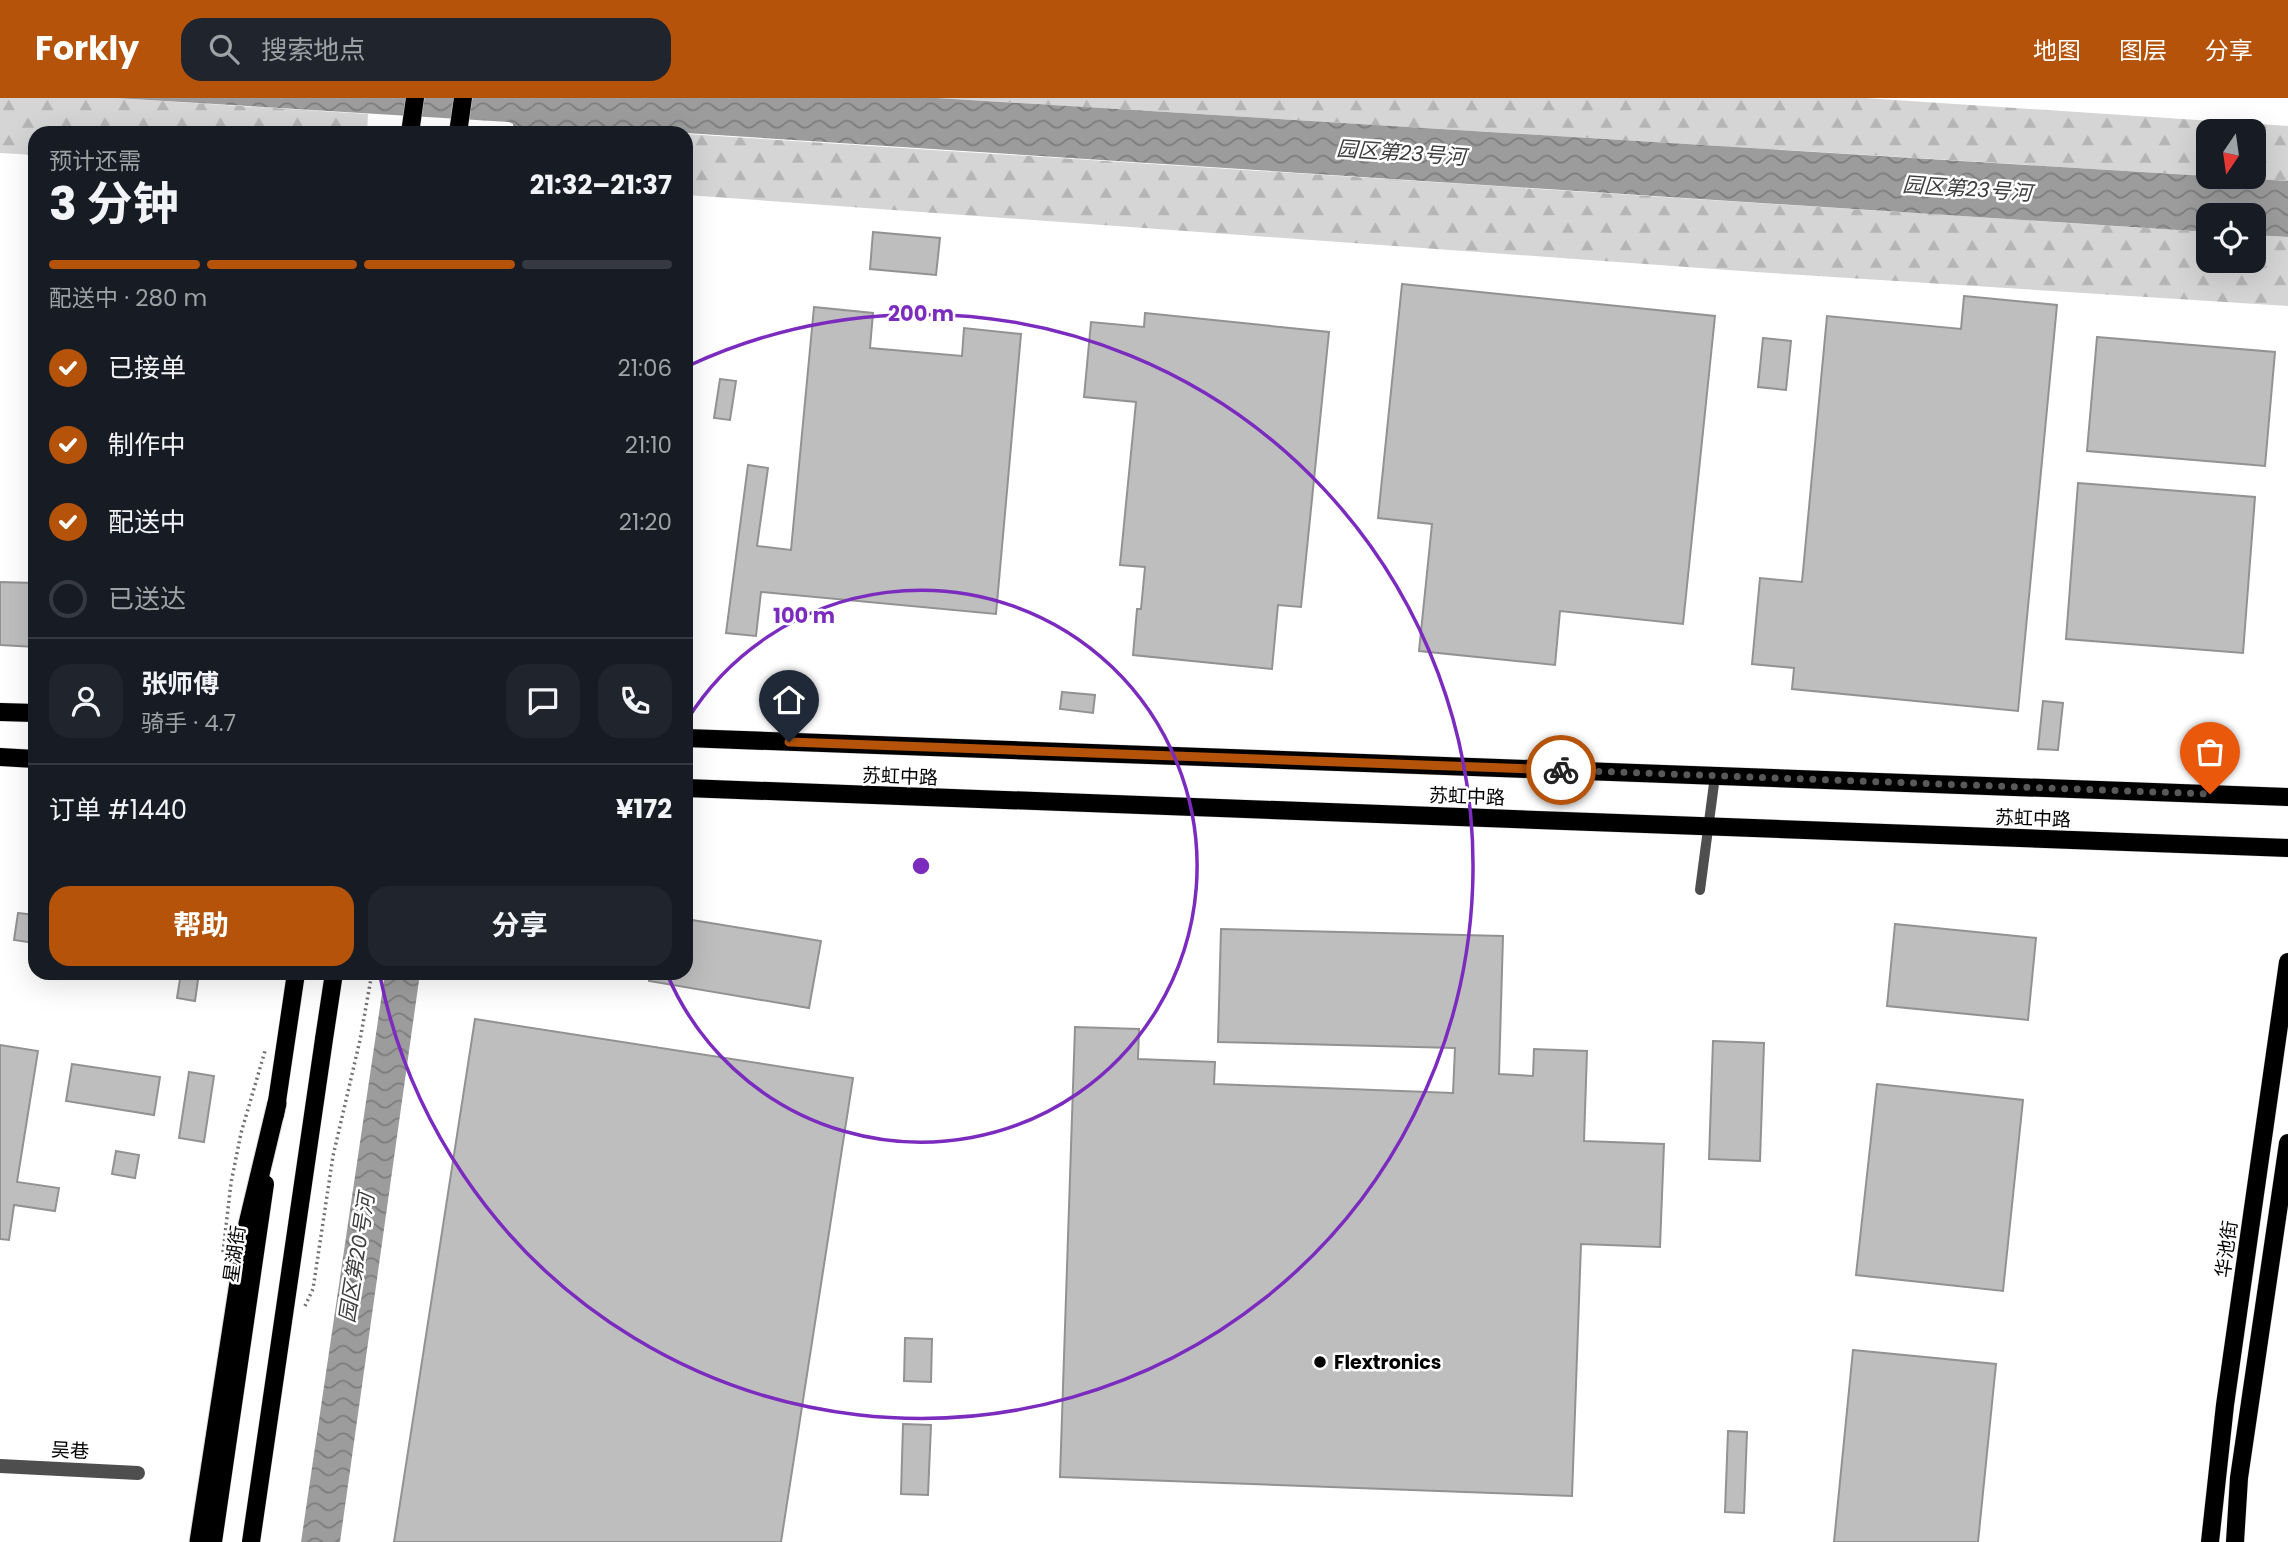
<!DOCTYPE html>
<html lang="zh">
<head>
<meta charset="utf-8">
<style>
	body { margin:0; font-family:Poppins,"Noto Sans SC",sans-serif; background:#20242c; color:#f1f3f6; height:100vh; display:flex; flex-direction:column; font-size:26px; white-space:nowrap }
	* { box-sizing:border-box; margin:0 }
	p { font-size:23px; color:#9ea1a6 }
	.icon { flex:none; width:38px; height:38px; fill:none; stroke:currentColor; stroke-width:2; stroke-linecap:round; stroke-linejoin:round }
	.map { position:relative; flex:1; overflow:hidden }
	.panel { position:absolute; left:28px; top:28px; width:665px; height:854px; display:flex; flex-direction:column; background:#171b24; border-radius:21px; box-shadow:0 7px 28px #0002 }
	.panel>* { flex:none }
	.needle { width:46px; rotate:193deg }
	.fabs { position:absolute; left:2196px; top:21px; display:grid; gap:14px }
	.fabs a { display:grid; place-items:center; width:70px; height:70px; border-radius:14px; background:#171b24; box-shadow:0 7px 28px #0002; font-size:35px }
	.pin { position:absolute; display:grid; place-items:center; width:60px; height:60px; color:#fff; margin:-72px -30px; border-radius:50% 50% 50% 0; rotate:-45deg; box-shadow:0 0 7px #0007 }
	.pin .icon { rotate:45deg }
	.courier { position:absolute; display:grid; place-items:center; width:70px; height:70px; margin:-35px; border:5px solid #b45309; border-radius:50%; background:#fff; color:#222; box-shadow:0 2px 9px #0007 }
	.headline em { font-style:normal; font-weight:700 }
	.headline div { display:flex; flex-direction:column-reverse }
	.headline { display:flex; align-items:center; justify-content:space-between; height:119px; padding:0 21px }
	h1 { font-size:46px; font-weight:700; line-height:52px }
	.bar { display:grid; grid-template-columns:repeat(4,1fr); gap:10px 7px; align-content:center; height:84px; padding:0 21px }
	.bar i { height:9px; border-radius:5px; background:#363941 }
	.bar .on { background:#b45309 }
	.bar p { grid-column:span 4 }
	.line { display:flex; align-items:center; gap:18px; padding:0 21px; border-top:2px solid #363941 }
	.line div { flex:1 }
	.round { display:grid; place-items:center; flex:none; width:74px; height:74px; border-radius:21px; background:#20242c }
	ol { padding:0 21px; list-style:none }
	li { display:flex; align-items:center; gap:21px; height:77px }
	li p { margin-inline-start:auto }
	li .icon { padding:7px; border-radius:50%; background:#b45309; color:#fff; stroke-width:4 }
	li:last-child { color:#9ea1a6 }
	li i { width:38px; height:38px; border:4px solid #363941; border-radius:50% }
	.action { display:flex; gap:14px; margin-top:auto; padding:14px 21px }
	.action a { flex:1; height:80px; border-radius:21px; background:#b45309; color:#fff; font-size:28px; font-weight:700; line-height:80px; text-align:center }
	.action a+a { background:#20242c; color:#f1f3f6 }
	header { display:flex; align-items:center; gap:42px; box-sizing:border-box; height:98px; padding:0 35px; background:#b45309; color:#fff }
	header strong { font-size:33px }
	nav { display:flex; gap:38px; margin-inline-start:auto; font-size:24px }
	.search { width:490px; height:63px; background:#20242c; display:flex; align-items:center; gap:18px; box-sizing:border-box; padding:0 24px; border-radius:21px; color:#9ea1a6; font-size:26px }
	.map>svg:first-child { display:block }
	.forest { fill:url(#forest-firs) }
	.water { fill:url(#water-waves) }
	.building { fill:#bebebe; stroke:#929292; stroke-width:2 }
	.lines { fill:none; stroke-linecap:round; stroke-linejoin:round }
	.primary-casing { stroke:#dbdbdb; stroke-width:19 }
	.path { stroke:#707070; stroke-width:3.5; stroke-dasharray:2 3.5; stroke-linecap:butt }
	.service { stroke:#4e4e4e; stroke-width:10 }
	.tertiary { stroke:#4e4e4e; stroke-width:14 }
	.primary { stroke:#000; stroke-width:18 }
	.primary-bridge-casing { stroke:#dbdbdb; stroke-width:19; stroke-linecap:butt }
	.trunk-bridge-casing { stroke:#dbdbdb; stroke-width:21; stroke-linecap:butt }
	.primary-bridge { stroke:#000; stroke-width:18 }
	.trunk-bridge { stroke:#000; stroke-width:19 }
	.done { stroke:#595959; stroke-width:7; stroke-dasharray:0 12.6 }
	.route { stroke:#b45309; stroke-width:9 }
	.ring { fill:none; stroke:#7b2cbf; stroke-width:3.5 }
	.poi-dot { fill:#000; stroke:#fff; stroke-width:2.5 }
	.labels { text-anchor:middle; stroke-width:5; stroke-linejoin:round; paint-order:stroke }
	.street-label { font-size:19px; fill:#000; stroke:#fff }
	.poi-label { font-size:19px; font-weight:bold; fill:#000; stroke:#fff; text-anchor:start }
	.water-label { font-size:21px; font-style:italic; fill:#3d3d3d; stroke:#fff }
	.centre { fill:#7b2cbf; stroke:#fff; stroke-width:3.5 }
	.ring-label { font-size:21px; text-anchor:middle; font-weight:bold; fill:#7b2cbf; stroke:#fff; stroke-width:5; stroke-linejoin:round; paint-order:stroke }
</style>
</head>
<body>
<header>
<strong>Forkly</strong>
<div class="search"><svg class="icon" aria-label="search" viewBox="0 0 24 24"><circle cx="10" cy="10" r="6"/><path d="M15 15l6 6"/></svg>搜索地点</div>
<nav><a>地图</a><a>图层</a><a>分享</a></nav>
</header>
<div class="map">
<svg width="2288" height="1444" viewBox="0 0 2288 1444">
	<defs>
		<pattern id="forest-firs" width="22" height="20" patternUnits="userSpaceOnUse" patternTransform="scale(1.75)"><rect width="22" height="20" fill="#d5d5d5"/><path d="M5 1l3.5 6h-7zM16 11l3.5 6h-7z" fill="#b5b5b5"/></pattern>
		<pattern id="water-waves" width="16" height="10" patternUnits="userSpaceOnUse" patternTransform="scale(1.75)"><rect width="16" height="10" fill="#9c9c9c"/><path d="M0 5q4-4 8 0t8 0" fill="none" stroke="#7d7d7d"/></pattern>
	</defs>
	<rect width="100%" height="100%" fill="#fff"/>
	<path class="forest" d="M0,0h115l253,16 -1,19h-332v22l-35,-2z
		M937,0h928l423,28v55l-72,-4h38v-46h-46v45z
		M686,36l1522,98v29h46v-26l34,2v69l-532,-34 -1070,-77z"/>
	<path class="water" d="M115,0h822l1351,83v56l-34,-2v-20h-46v17l-1522,-99 -127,-7 -10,3 -4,4h-32v-9l-4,-2z
		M385,875h35l-80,569h-39z"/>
	<path class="building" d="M873,134l67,6 -4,37 -66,-6z
		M1402,186l313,32 -32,308 -123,-13 -5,54 -136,-14 13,-127 -54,-6z
		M1964,198l93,9 -39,406 -226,-22 2,-21 -42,-4 8,-86 42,4 25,-266 134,13z
		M814,209l59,6 -3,35 92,8 2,-28 57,6 -25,280 -235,-22 -5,44 -30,-3 22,-168 20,3 -11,78 34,4z
		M1145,215l184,19 -28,275 -23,-2 -6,64 -139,-14 4,-46h4l4,-42 -25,-2 16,-163 -52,-5 7,-75 53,5z
		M2097,239l178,15 -10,114 -178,-15z
		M1763,240l28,3 -5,49 -28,-3z
		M720,281l16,2 -6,39 -16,-2z
		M2078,385l177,14 -12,156 -177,-14z
		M0,484l35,1v64l-35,-2z
		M1062,594l33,3 -2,18 -33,-4z
		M2043,603l20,2 -5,47 -20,-1z
		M18,815l17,2v28l-21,-3z
		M686,821l135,22 -12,67 -160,-27v-8h37z
		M1895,826l141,14 -8,82 -141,-14z
		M1221,831l282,7 -4,138 34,2 1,-27 53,2 -3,90 80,3 -4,103 -79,-3 -9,252 -512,-19 15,-450 64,2 -1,30 77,3 -1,22 239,9 2,-45 -237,-6z
		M181,875h18l-4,28 -18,-3z
		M475,921l378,59 -72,464h-387z
		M1713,943l51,2 -4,118 -51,-2z
		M0,947l38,6 -21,131 42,6 -4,23 -41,-6 -5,35 -9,-1z
		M72,966l88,13 -6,38 -88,-14z
		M189,974l25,4 -10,66 -25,-4z
		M1877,986l146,16 -20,191 -147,-16z
		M116,1053l23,4 -4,23 -23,-4z
		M905,1240l27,1 -1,43 -27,-1z
		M1853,1252l143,14 -18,178h-144z
		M903,1326l28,1 -3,70 -27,-1z
		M1728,1333l19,1 -3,81 -19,-1z"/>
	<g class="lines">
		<defs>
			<path id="primary" d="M410,35l5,-35
				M458,35l5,-35
				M0,614l35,1
				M686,640l1602,59
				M0,659l35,2
				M686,690l1602,60
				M324,941l10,-66
				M2210,1444l15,-137 63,-443
				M2235,1444l4,-64 49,-335"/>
		</defs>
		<use href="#primary" class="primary-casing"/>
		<path class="path" d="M223,1154l8,-69 10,-50 24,-82
			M305,1208l8,-17 20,-133 27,-116 12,-67"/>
		<path class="service" d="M1700,792l15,-114"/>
		<path class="tertiary" d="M0,1368l138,7"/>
		<use href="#primary" class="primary"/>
		<defs>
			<path id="primary-bridge" d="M275,1017l21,-142
				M213,1444l52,-358
				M251,1444l73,-503"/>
			<path id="trunk-bridge" d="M199,1444l49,-318 29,-121"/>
		</defs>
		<use href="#primary-bridge" class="primary-bridge-casing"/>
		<use href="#trunk-bridge" class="trunk-bridge-casing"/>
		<use href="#primary-bridge" class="primary-bridge"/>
		<use href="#trunk-bridge" class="trunk-bridge"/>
	</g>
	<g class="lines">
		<path class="done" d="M1561,672l649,24"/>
		<path class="route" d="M789,644l772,28"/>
	</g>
	<g class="ring">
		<path d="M687 622A276 276 0 1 1 667 876"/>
		<path d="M688 268A552 552 0 1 1 380 878"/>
	</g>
	<circle class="poi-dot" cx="1320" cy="1264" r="7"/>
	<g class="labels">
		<g class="street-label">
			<text transform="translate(900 678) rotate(2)" y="7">苏虹中路</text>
			<text transform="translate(1467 698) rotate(2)" y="7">苏虹中路</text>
			<text transform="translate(2033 720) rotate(2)" y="7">苏虹中路</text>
			<text transform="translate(2226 1151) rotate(-82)" y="7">华池街</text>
			<text transform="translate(234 1156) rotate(-82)" y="7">星湖街</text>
			<text transform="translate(70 1352) rotate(3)" y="7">吴巷</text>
		</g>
		<g class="poi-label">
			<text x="1334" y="1271">Flextronics</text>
		</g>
		<g class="water-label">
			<text transform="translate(1401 55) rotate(4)" y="7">园区第23号河</text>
			<text transform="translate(1967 91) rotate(4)" y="7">园区第23号河</text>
			<text transform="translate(357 1160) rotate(-81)" y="7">园区第20号河</text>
		</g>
	</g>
	<circle cx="921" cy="768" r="10" class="centre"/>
	<g class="ring-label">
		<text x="921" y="223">200 m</text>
		<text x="804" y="525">100 m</text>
	</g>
</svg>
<div class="fabs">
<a><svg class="needle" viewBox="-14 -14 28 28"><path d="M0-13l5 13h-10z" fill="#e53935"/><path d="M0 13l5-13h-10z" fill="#9ea1a6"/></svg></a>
<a><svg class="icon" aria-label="locate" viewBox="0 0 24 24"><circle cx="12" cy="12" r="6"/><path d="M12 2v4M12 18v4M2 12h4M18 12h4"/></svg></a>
</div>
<div class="pin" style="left:2210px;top:696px;background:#ea580c"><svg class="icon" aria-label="bag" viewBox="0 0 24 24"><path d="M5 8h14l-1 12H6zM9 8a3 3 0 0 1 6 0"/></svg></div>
<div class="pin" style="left:789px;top:644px;background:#1f2937"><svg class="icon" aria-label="home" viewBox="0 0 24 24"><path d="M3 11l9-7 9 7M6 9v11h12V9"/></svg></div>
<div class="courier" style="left:1561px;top:672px"><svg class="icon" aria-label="bike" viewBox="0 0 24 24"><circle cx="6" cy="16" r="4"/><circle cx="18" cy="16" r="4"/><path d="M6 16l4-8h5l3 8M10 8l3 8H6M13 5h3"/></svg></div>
<section class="panel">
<div class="headline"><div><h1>3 分钟</h1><p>预计还需</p></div><em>21:32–21:37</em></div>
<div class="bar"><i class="on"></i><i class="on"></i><i class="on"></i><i></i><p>配送中 · 280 m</p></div>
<ol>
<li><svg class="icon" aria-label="check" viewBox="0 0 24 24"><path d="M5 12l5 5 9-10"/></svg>已接单<p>21:06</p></li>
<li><svg class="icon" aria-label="check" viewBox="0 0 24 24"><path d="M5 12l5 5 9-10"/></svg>制作中<p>21:10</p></li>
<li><svg class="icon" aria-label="check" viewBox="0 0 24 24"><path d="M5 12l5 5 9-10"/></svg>配送中<p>21:20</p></li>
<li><i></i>已送达</li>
</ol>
<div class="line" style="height:126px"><a class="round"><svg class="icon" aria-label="person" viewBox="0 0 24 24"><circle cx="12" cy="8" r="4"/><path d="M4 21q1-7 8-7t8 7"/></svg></a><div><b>张师傅</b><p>骑手 · 4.7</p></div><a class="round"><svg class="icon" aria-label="chat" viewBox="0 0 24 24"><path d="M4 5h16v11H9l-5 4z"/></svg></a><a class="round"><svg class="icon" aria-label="phone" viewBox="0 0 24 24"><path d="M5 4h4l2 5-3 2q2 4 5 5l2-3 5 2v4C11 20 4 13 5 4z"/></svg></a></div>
<div class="line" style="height:91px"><div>订单 #1440</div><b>¥172</b></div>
<div class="action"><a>帮助</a><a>分享</a></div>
</section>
</div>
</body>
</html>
